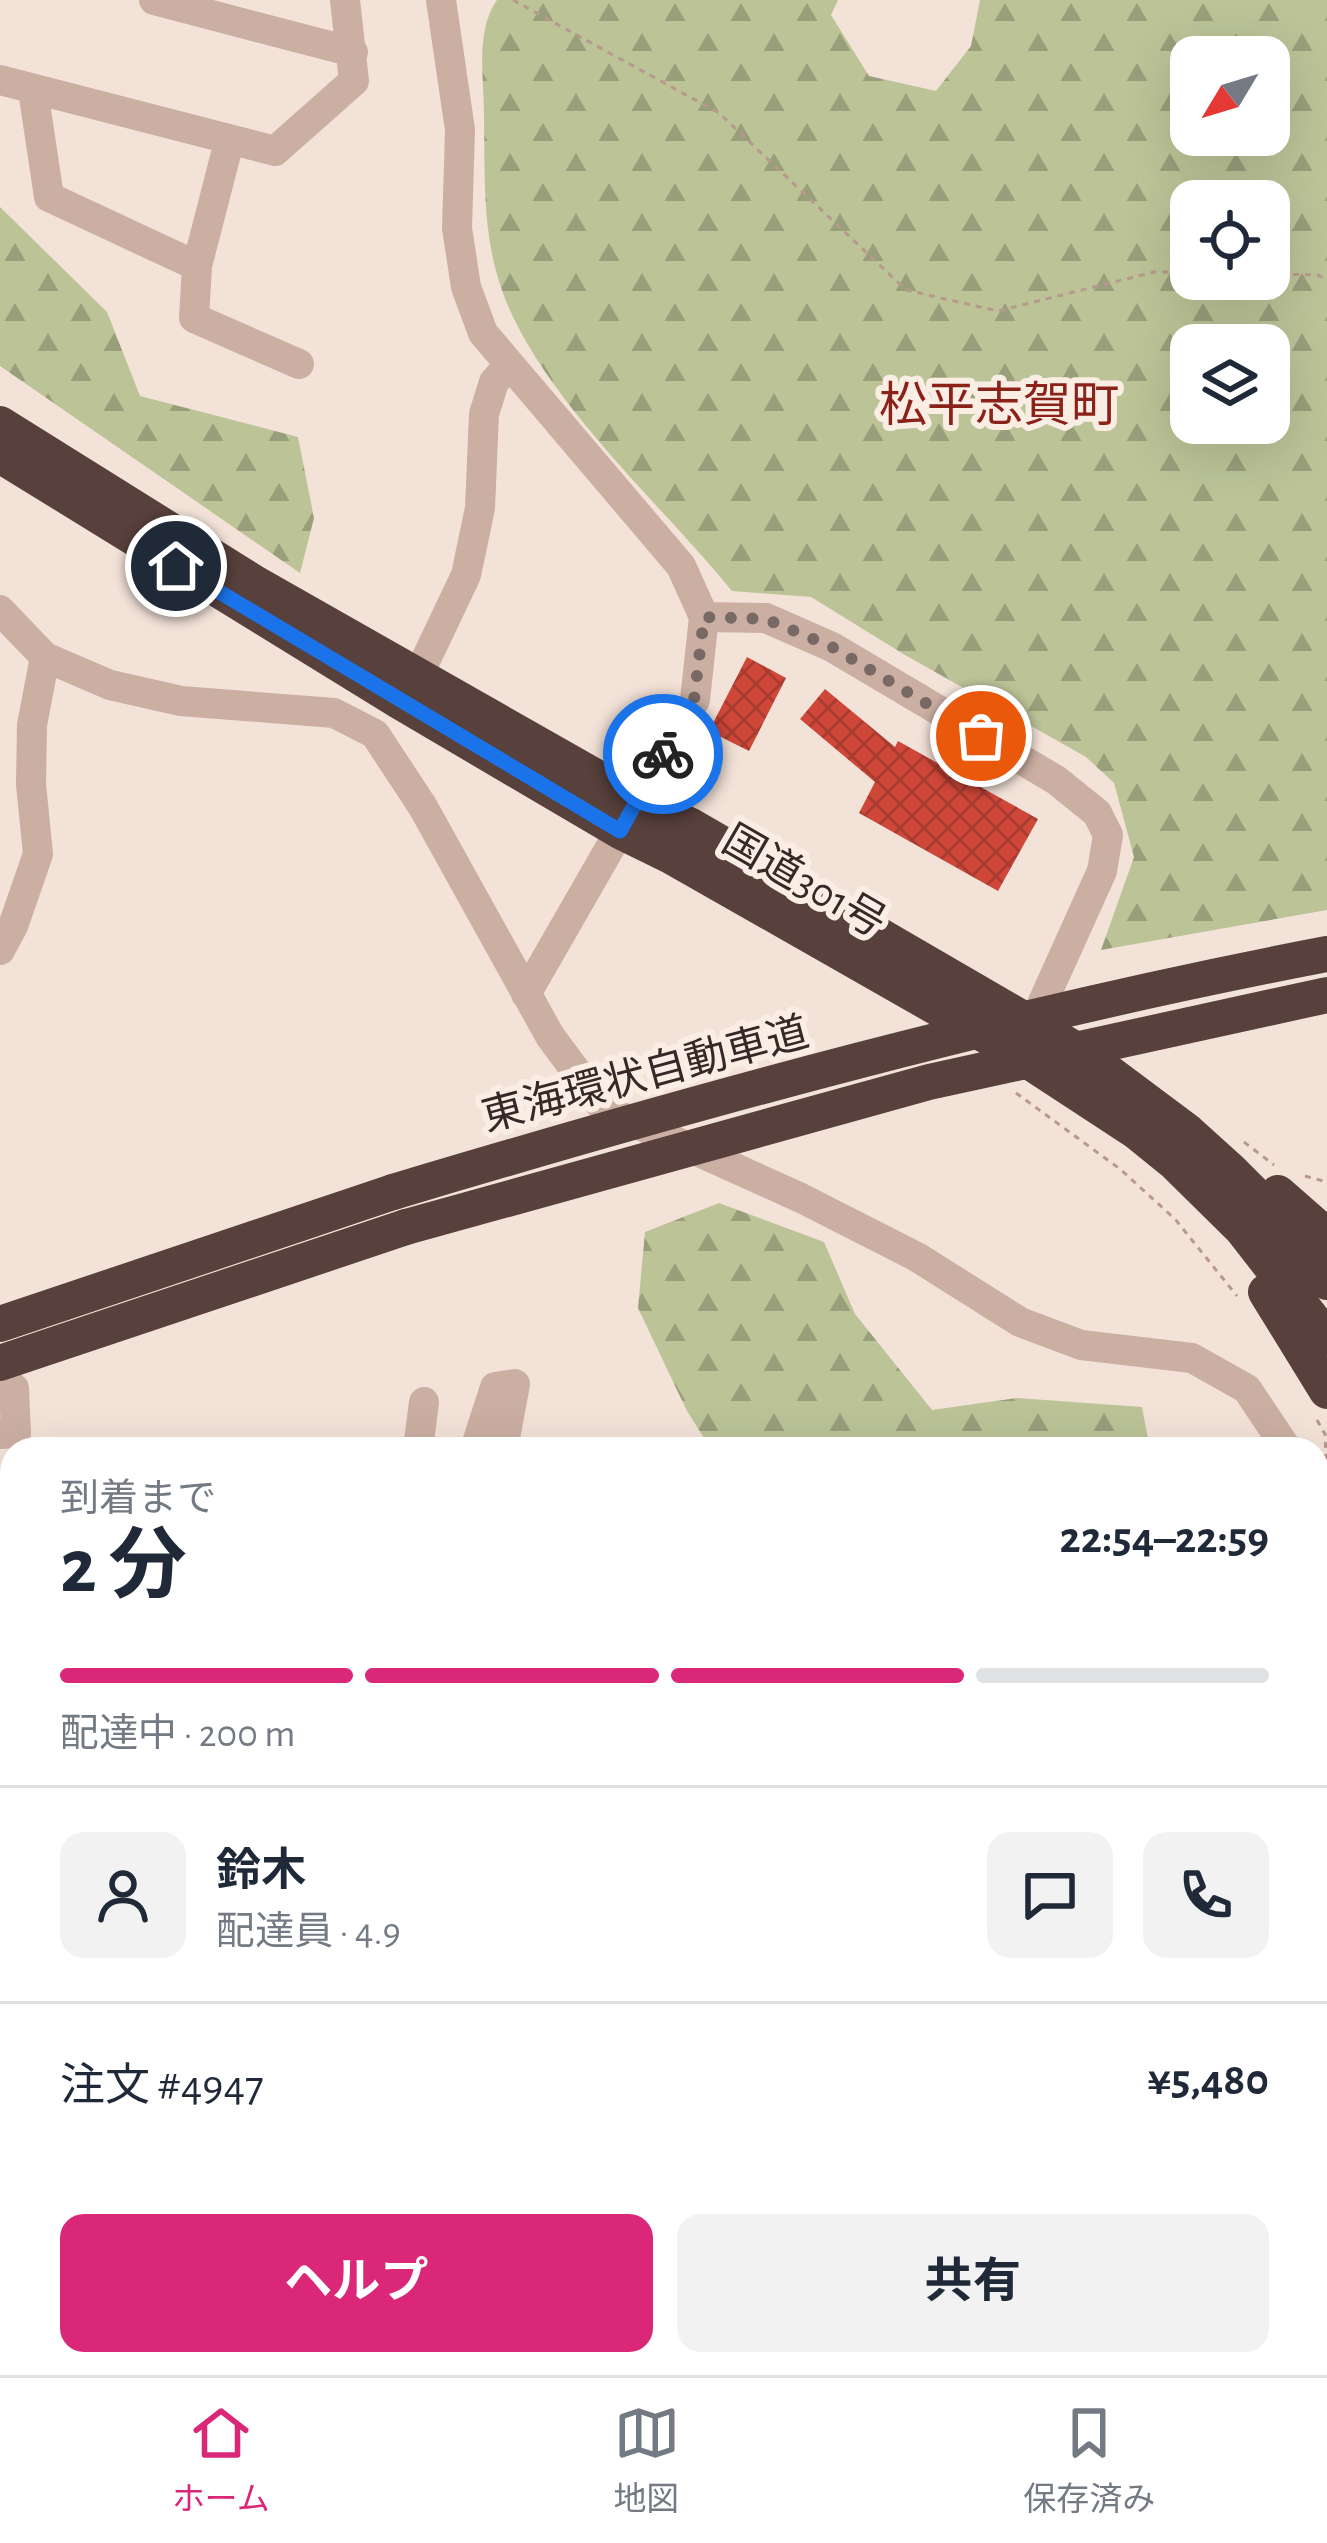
<!DOCTYPE html>
<html lang="ja">
<head>
<meta charset="utf-8">
<style>
	body { margin:0; font-family:"Alegreya Sans","Noto Sans JP",sans-serif; background:#f2f2f3; color:#1f2937; height:100vh; display:flex; flex-direction:column; font-size:45px; white-space:nowrap }
	* { box-sizing:border-box; margin:0 }
	p { font-size:39px; color:#747a83 }
	.icon { flex:none; width:66px; height:66px; fill:none; stroke:currentColor; stroke-width:2; stroke-linecap:round; stroke-linejoin:round }
	.map { position:relative; flex:1; overflow:hidden }
	.drawer { position:absolute; left:0px; top:1437px; width:1329px; height:939px; display:flex; flex-direction:column; background:#fff; border-radius:36px 36px 0 0; box-shadow:0 12px 48px #0002 }
	.drawer>* { flex:none }
	.needle { width:78px; rotate:232deg }
	.buttons { position:absolute; left:1170px; top:36px; display:grid; gap:24px }
	.buttons a { display:grid; place-items:center; width:120px; height:120px; border-radius:24px; background:#fff; box-shadow:0 12px 48px #0002; font-size:60px }
	.pin { position:absolute; display:grid; place-items:center; width:102px; height:102px; color:#fff; margin:-51px; border:6px solid #fff; border-radius:50%; box-shadow:0 3px 12px #0007 }
	.courier { position:absolute; display:grid; place-items:center; width:120px; height:120px; margin:-60px; border:9px solid #1a73e8; border-radius:50%; background:#fff; color:#222; box-shadow:0 3px 15px #0007 }
	.head em { font-style:normal; font-weight:700 }
	.head div { display:flex; flex-direction:column-reverse }
	.head { display:flex; align-items:center; justify-content:space-between; height:204px; padding:0 60px }
	h1 { font-size:78px; font-weight:700; line-height:90px }
	.bar { display:grid; grid-template-columns:repeat(4,1fr); gap:18px 12px; align-content:center; height:144px; padding:0 60px }
	.bar i { height:15px; border-radius:9px; background:#e0e1e3 }
	.bar .on { background:#db2777 }
	.bar p { grid-column:span 4 }
	.line { display:flex; align-items:center; gap:30px; padding:0 60px; border-top:3px solid #e0e1e3 }
	.line div { flex:1 }
	.round { display:grid; place-items:center; flex:none; width:126px; height:126px; border-radius:24px; background:#f2f2f3 }
	.primary-button { display:flex; gap:24px; margin-top:auto; padding:24px 60px }
	.primary-button a { flex:1; height:138px; border-radius:24px; background:#db2777; color:#fff; font-size:48px; font-weight:700; line-height:138px; text-align:center }
	.primary-button a+a { background:#f2f2f3; color:#1f2937 }
	.dock { display:flex; justify-content:space-around; align-items:center; height:168px; border-top:3px solid #e0e1e3; background:#fff; font-size:33px; color:#747a83 }
	.dock a { display:grid; justify-items:center; gap:6px }
	.dock .on { color:#db2777 }
	.map>svg:first-child { display:block }
	.forest { fill:url(#forest-firs); fill-rule:evenodd }
	.building { fill:url(#building-cross-hatch) }
	.lines { fill:none; stroke-linecap:round; stroke-linejoin:round }
	.minor-tunnel { stroke:#cdbdb4; stroke-width:30; stroke-dasharray:30 15; stroke-linecap:butt }
	.path { stroke:#b8998d; stroke-width:3; stroke-dasharray:6 6; stroke-linecap:butt }
	.minor { stroke:#ccafa3; stroke-width:30 }
	.highway { stroke:#58403c; stroke-width:36 }
	.highway-bridge { stroke:#58403c; stroke-width:36 }
	.done { stroke:#786964; stroke-width:12; stroke-dasharray:0 21.6 }
	.route { stroke:#1a73e8; stroke-width:15 }
	.labels { text-anchor:middle; stroke-width:12; stroke-linejoin:round; paint-order:stroke }
	.street-label { font-size:42px; fill:#362826; stroke:#faede4 }
	.quarter-label { font-size:48px; fill:#8b2219; stroke:#faede4 }
</style>
</head>
<body>
<div class="map">
<svg width="1327" height="2375" viewBox="0 0 1327 2375">
	<defs>
		<pattern id="forest-firs" width="22" height="20" patternUnits="userSpaceOnUse" patternTransform="scale(3)"><rect width="22" height="20" fill="#bbc397"/><path d="M5 1l3.5 6h-7zM16 11l3.5 6h-7z" fill="#999e7b"/></pattern>
		<pattern id="building-cross-hatch" width="8" height="8" patternUnits="userSpaceOnUse" patternTransform="scale(3)"><rect width="8" height="8" fill="#cf4739"/><path d="M0 0l8 8M0 8l8-8" fill="none" stroke="#a93b30"/></pattern>
	</defs>
	<rect width="100%" height="100%" fill="#f3e2d8"/>
	<path class="forest" d="M497,0h341l-7,15 38,61 67,15 35,-45 9,-46h347v910l-226,40 33,-93 -20,-74 -28,-26 -181,-102 -94,-58 -79,-6c-73,-90 -202,-203 -234,-313 -16,-53 -13,-109 -14,-163 0,-37 -9,-84 13,-115zM1191,57h78v78h-78zM1191,201h78v78h-78zM1269,345v78h-78v-78z
		M0,207l107,105 33,84 158,41 16,81 -14,55 -300,-207z
		M719,1203l105,39 31,72 77,96 85,-12 125,9 8,42h-439l-24,-38 -49,-103 7,-76z
		M0,1625l12,4v735h720l10,11h-742z
		M1327,2260v115h-182l21,-11h151v-94z
		M933,2364h95l29,11h-130z"/>
	<path class="building" d="M747,657l39,21 -37,73 -40,-20z
		M825,689l70,58 3,-6 140,78 -40,72 -139,-78 16,-31 -75,-63z"/>
	<g class="lines">
		<path class="minor-tunnel" d="M1320,1554l7,23"/>
		<path class="path" d="M513,0l206,113 187,177 92,21 156,-39h37
			M1269,274l49,1 9,5
			M1016,1093l104,76 55,50 62,77
			M1244,1142l30,23
			M1305,1176l22,6
			M1317,1420l8,14 2,48
			M0,2258l12,-3"/>
		<path class="minor" d="M154,0l199,52
			M441,0l19,130 -3,98 9,59 17,46 198,233 23,51 -9,83 -169,294
			M0,80l275,71 79,-70 -9,-81
			M33,90l16,107 148,69 32,-124
			M197,266l-3,52 105,46
			M0,610l45,47 65,28 71,16 153,12 41,21 48,73 127,229 54,73 197,89 116,59 103,65 61,23 111,13 55,31 40,60
			M704,617l62,1 66,29 224,133 41,33 11,22 -6,36 -69,153
			M418,676l48,-101 14,-67 4,-94 10,-32 14,-16
			M0,950l13,-24 25,-72 -7,-70 1,-59 13,-68
			M0,1385l14,3 2,45 -16,1
			M418,1449l6,-47
			M475,1449l20,-62 20,-3 -12,65
			M0,1493l12,2
			M1317,1543l3,11"/>
		<path class="highway" d="M0,424l256,160 382,217 53,25 394,229 103,77 42,38 39,39 58,73
			M0,455l399,246 221,130 51,25 344,196 122,80 37,30 68,67 85,109
			M1278,1193l49,43
			M1266,1292l61,99
			M0,1324l393,-132
			M0,1363l406,-136
			M0,1553h12
			M1317,1607l10,-8
			M1317,1647l10,-2
			M1317,1706l10,1"/>
		<path class="highway-bridge" d="M393,1192c307,-92 619,-178 934,-238
			M406,1227l523,-145 398,-87"/>
	</g>
	<g class="lines">
		<path class="done" d="M663,754l31,-54 10,-83 62,2 66,28 149,89"/>
		<path class="route" d="M176,566l444,265 43,-77"/>
	</g>
	<g class="labels">
		<g class="street-label">
			<text transform="translate(805 880) rotate(30)" y="15">国道301号</text>
			<text transform="translate(645 1073) rotate(-15)" y="15">東海環状自動車道</text>
		</g>
		<g class="quarter-label">
			<text x="999" y="421">松平志賀町</text>
		</g>
	</g>
</svg>
<div class="buttons">
<a><svg class="needle" viewBox="-14 -14 28 28"><path d="M0-13l5 13h-10z" fill="#e53935"/><path d="M0 13l5-13h-10z" fill="#747a83"/></svg></a>
<a><svg class="icon" aria-label="locate" viewBox="0 0 24 24"><circle cx="12" cy="12" r="6"/><path d="M12 2v4M12 18v4M2 12h4M18 12h4"/></svg></a>
<a><svg class="icon" aria-label="layers" viewBox="0 0 24 24"><path d="M12 4l9 5-9 5-9-5zM3 14l9 5 9-5"/></svg></a>
</div>
<div class="pin" style="left:981px;top:736px;background:#ea580c"><svg class="icon" aria-label="bag" viewBox="0 0 24 24"><path d="M5 8h14l-1 12H6zM9 8a3 3 0 0 1 6 0"/></svg></div>
<div class="pin" style="left:176px;top:566px;background:#1f2937"><svg class="icon" aria-label="home" viewBox="0 0 24 24"><path d="M3 11l9-7 9 7M6 9v11h12V9"/></svg></div>
<div class="courier" style="left:663px;top:754px"><svg class="icon" aria-label="bike" viewBox="0 0 24 24"><circle cx="6" cy="16" r="4"/><circle cx="18" cy="16" r="4"/><path d="M6 16l4-8h5l3 8M10 8l3 8H6M13 5h3"/></svg></div>
<section class="drawer">
<div class="head"><div><h1>2 分</h1><p>到着まで</p></div><em>22:54–22:59</em></div>
<div class="bar"><i class="on"></i><i class="on"></i><i class="on"></i><i></i><p>配達中 · 200 m</p></div>
<div class="line" style="height:216px"><a class="round"><svg class="icon" aria-label="person" viewBox="0 0 24 24"><circle cx="12" cy="8" r="4"/><path d="M4 21q1-7 8-7t8 7"/></svg></a><div><b>鈴木</b><p>配達員 · 4.9</p></div><a class="round"><svg class="icon" aria-label="chat" viewBox="0 0 24 24"><path d="M4 5h16v11H9l-5 4z"/></svg></a><a class="round"><svg class="icon" aria-label="phone" viewBox="0 0 24 24"><path d="M5 4h4l2 5-3 2q2 4 5 5l2-3 5 2v4C11 20 4 13 5 4z"/></svg></a></div>
<div class="line" style="height:156px"><div>注文 #4947</div><b>¥5,480</b></div>
<div class="primary-button"><a>ヘルプ</a><a>共有</a></div>
</section>
</div>
<nav class="dock">
<a class="on"><svg class="icon" aria-label="home" viewBox="0 0 24 24"><path d="M3 11l9-7 9 7M6 9v11h12V9"/></svg>ホーム</a>
<a><svg class="icon" aria-label="map" viewBox="0 0 24 24"><path d="M3 6l6-2 6 2 6-2v14l-6 2-6-2-6 2zM9 4v14M15 6v14"/></svg>地図</a>
<a><svg class="icon" aria-label="saved" viewBox="0 0 24 24"><path d="M7 4h10v16l-5-4-5 4z"/></svg>保存済み</a>
</nav>
</body>
</html>
